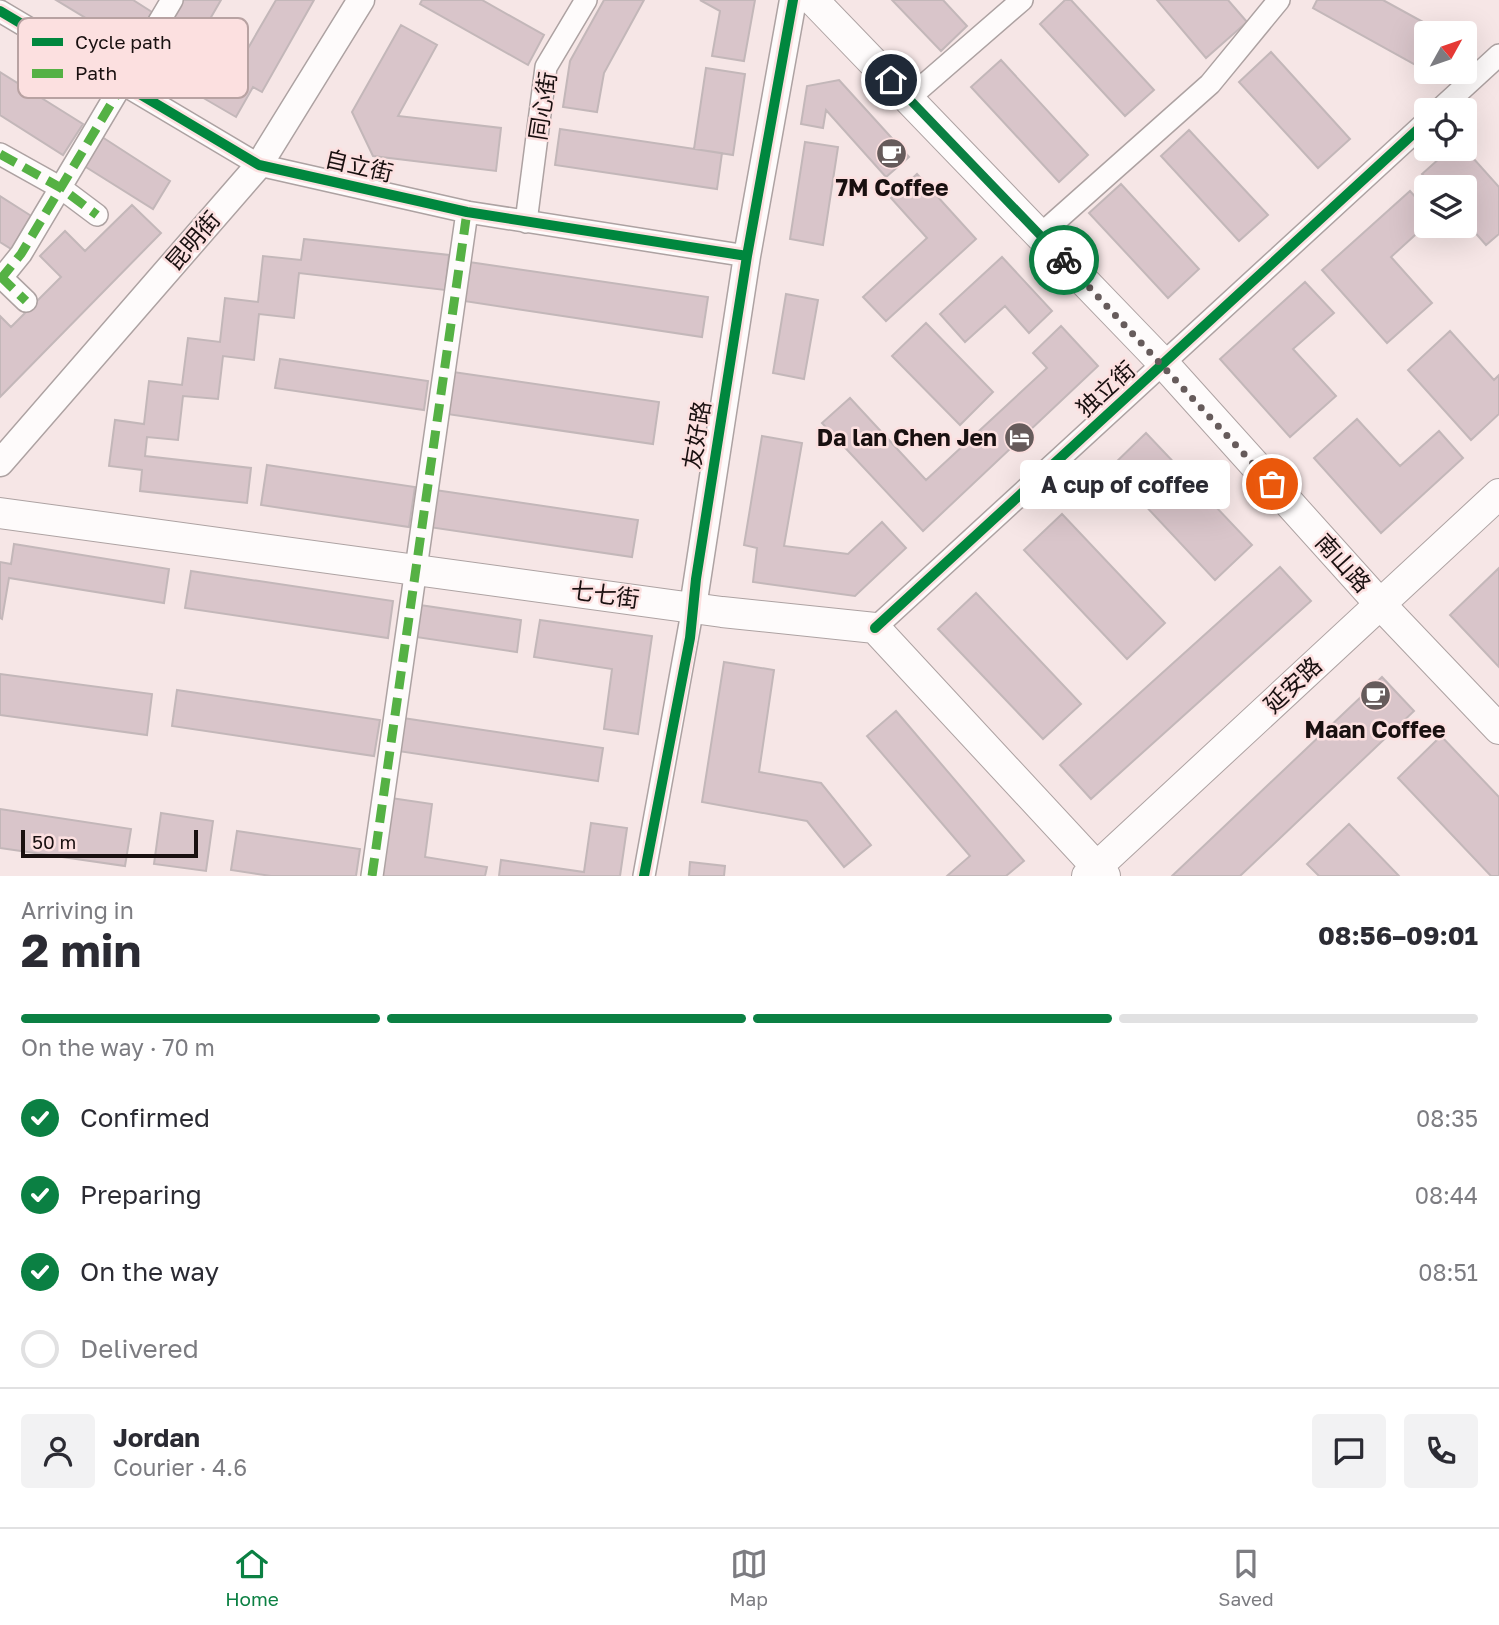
<!DOCTYPE html>
<html lang="en">
<head>
<meta charset="utf-8">
<style>
	body { margin:0; font-family:"Golos Text","Noto Sans SC",sans-serif; background:#f2f2f3; color:#2b2b33; height:100vh; display:flex; flex-direction:column; font-size:26px; white-space:nowrap }
	* { box-sizing:border-box; margin:0 }
	p { font-size:23px; color:#7c7c81 }
	.icon { flex:none; width:38px; height:38px; fill:none; stroke:currentColor; stroke-width:2; stroke-linecap:round; stroke-linejoin:round }
	.map { position:relative; height:876px; overflow:hidden }
	.side { display:flex; flex-direction:column; background:#fff; flex:1 }
	.side>* { flex:none }
	.needle { width:46px; rotate:50deg }
	.buttons { position:absolute; left:1414px; top:21px; display:grid; gap:14px }
	.buttons a { display:grid; place-items:center; width:63px; height:63px; border-radius:7px; background:#fff; box-shadow:0 7px 28px #0002; font-size:35px }
	.scale { position:absolute; left:21px; bottom:18px; width:177px; box-sizing:border-box; padding-left:7px; border:4px solid #191010; border-top:0; font-size:19px; line-height:24px; white-space:nowrap; color:#191010; -webkit-text-stroke:5px #fce0e0; paint-order:stroke }
	.pin { position:absolute; display:grid; place-items:center; width:60px; height:60px; color:#fff; margin:-30px; border:4px solid #fff; border-radius:50%; box-shadow:0 2px 7px #0007 }
	.courier { position:absolute; display:grid; place-items:center; width:70px; height:70px; margin:-35px; border:5px solid #0b8043; border-radius:50%; background:#fff; color:#222; box-shadow:0 2px 9px #0007 }
	.bubble { position:absolute; height:49px; border-radius:7px; background:#fff; box-shadow:0 7px 28px #0002; font-size:23px; font-weight:700; line-height:49px; text-align:center }
	.overview em { font-style:normal; font-weight:700 }
	.overview div { display:flex; flex-direction:column-reverse }
	.overview { display:flex; align-items:center; justify-content:space-between; height:119px; padding:0 21px }
	h1 { font-size:46px; font-weight:700; line-height:52px }
	.bar { display:grid; grid-template-columns:repeat(4,1fr); gap:10px 7px; align-content:center; height:84px; padding:0 21px }
	.bar i { height:9px; border-radius:5px; background:#e1e1e2 }
	.bar .on { background:#0b8043 }
	.bar p { grid-column:span 4 }
	.line { display:flex; align-items:center; gap:18px; padding:0 21px; border-top:2px solid #e1e1e2 }
	.line div { flex:1 }
	.round { display:grid; place-items:center; flex:none; width:74px; height:74px; border-radius:7px; background:#f2f2f3 }
	ol { padding:0 21px; list-style:none }
	li { display:flex; align-items:center; gap:21px; height:77px }
	li p { margin-inline-start:auto }
	li .icon { padding:7px; border-radius:50%; background:#0b8043; color:#fff; stroke-width:4 }
	li:last-child { color:#7c7c81 }
	li i { width:38px; height:38px; border:4px solid #e1e1e2; border-radius:50% }
	.menu { display:flex; justify-content:space-around; align-items:center; height:98px; border-top:2px solid #e1e1e2; background:#fff; font-size:19px; color:#7c7c81 }
	.menu a { display:grid; justify-items:center; gap:4px }
	.menu .on { color:#0b8043 }
	.map>svg:first-child { display:block }
	.building { fill:#d9c5ca; stroke:#c3b7b9; stroke-width:2 }
	.lines { fill:none; stroke-linecap:round; stroke-linejoin:round }
	.minor-casing { stroke:#ada2a2; stroke-width:24 }
	.tertiary-casing { stroke:#ada2a2; stroke-width:29 }
	.secondary-casing { stroke:#ada2a2; stroke-width:32 }
	.minor { stroke:#fefbfb; stroke-width:21 }
	.tertiary { stroke:#fefbfb; stroke-width:26 }
	.secondary { stroke:#fefbfb; stroke-width:30 }
	.quiet { stroke:#55b144; stroke-width:9; stroke-dasharray:18 9; stroke-linecap:butt }
	.cycleway-casing { stroke:#fce0e0; stroke-width:15 }
	.cycleway { stroke:#00873e; stroke-width:10 }
	.done { stroke:#665b5b; stroke-width:7; stroke-dasharray:0 12.6 }
	.route { stroke:#0b8043; stroke-width:9 }
	.labels { text-anchor:middle; stroke-width:5; stroke-linejoin:round; paint-order:stroke }
	.street-label { font-size:23px; fill:#191010; stroke:#fce0e0 }
	.poi-label { font-size:23px; font-weight:bold; fill:#191010; stroke:#fce0e0 }
	.key { fill:#fce0e0; stroke:#b8a2a2; stroke-width:2 }
	.key-label { font-size:19px; fill:#191010 }
</style>
</head>
<body>
<div class="map">
<svg width="1499" height="876" viewBox="0 0 1499 876">
	<rect width="100%" height="100%" fill="#f6e6e6"/>
	<path class="building" d="M56,0h77l19,12 -20,34z
		M182,0h39l-29,50 41,24 43,-74h38l-52,92 -9,-5 -17,30 -91,-53z
		M422,0h60l62,35 -16,30 -108,-61z
		M604,0h40l-40,73 -7,39 -34,-5 7,-46z
		M700,0h55l-11,61 -32,-5 8,-45z
		M892,0h51l24,26 -26,25z
		M1065,0h6l83,90 -29,26 -85,-92z
		M1157,0h71l19,22 -41,36z
		M1317,0h66l60,33h-17v30l-3,6 -110,-61z
		M401,25l36,20 -39,71 103,12 -5,43 -123,-15 -21,-44z
		M1271,52l79,87 -32,29 -79,-86z
		M1001,60l87,95 -29,27 -88,-95z
		M706,68l39,6 -12,81 -39,-6z
		M0,72l83,52 -20,31 -63,-40z
		M839,80l70,77 -23,20 -60,-67 -3,18 -22,-4 6,-38z
		M560,129l162,24 -5,36 -162,-24z
		M1189,130l79,85 -29,26 -78,-85z
		M99,135l71,46 -17,28 -72,-45z
		M805,142l33,5 -15,98 -33,-6z
		M1450,149h15l34,38v47l-13,11 -21,-24v-34h-31l-12,-13z
		M917,174l59,65 -90,82 -23,-24 64,-59 -36,-40z
		M1121,184l78,85 -31,29 -79,-85z
		M1410,191l16,18v16l-35,32 41,46 -45,40 -65,-73z
		M0,196l36,23 -20,33 -16,-10z
		M132,205l29,28 -161,164v-81l11,11 50,-50 -21,-21 25,-25 20,20z
		M304,239l145,16 -4,35 -146,-17 -5,45 -35,-4 -5,46 -31,-4 -5,43 -35,-3 -5,44 -31,-3 -2,19 106,12 -4,35 -107,-12 2,-21 -33,-4 6,-46 29,4 5,-43 33,4 6,-47 32,4 5,-44 33,4 5,-46 38,4z
		M1002,257l50,54 -23,22 -24,-27 -40,36 -25,-28z
		M469,262l239,35 -6,40 -238,-36z
		M1305,282l29,31 -41,36 43,47 -46,41 -70,-78z
		M786,294l32,6 -14,79 -31,-6z
		M926,323l67,69 -33,33 -68,-69z
		M1061,326l37,40 -175,165 -101,-108 28,-25 76,82 121,-112 -14,-15z
		M1450,331l44,49 5,-5v39l-28,26 -63,-70z
		M280,359l148,22 -4,29 -149,-22z
		M453,372l206,30 -6,42 -206,-30z
		M1357,419l43,47 39,-35 24,27 -82,75 -67,-75z
		M1146,433l106,112 -37,35 -105,-112z
		M762,436l40,7 -18,103 64,8 34,-32 24,26 -51,48 -102,-14 4,-34 -13,-3z
		M267,465l148,22 -6,40 -148,-22z
		M435,490l203,30 -6,37 -203,-30z
		M1062,514l103,109 -38,36 -103,-109z
		M14,544l155,25 -5,34 -155,-25 -7,41 -2,-1v-56l11,2z
		M1280,567l31,34 -220,198 -31,-34z
		M1499,568v99l-49,-52z
		M191,571l202,30 -5,37 -203,-30z
		M976,593l105,111 -38,35 -105,-110z
		M420,605l101,15 -4,32 -101,-15z
		M540,620l112,16 -14,98 -34,-5 8,-60 -78,-12z
		M724,662l50,8 -15,102 62,11 50,62 -27,22 -37,-46 -105,-19z
		M0,674l152,20 -5,41 -147,-20z
		M1382,677l32,34 -174,165h-68z
		M177,690l203,30 -6,36 -202,-30z
		M896,711l128,150 -18,15h-59l23,-20 -103,-120z
		M403,718l200,30 -5,33 -200,-30z
		M1441,736l58,61v79h-8l-93,-98z
		M391,798l41,6 -7,53 62,10 -2,9h-105z
		M0,809l131,20 -6,37 -125,-18z
		M161,813l52,8 -7,50 -52,-7z
		M591,823l36,5 -7,48h-121l2,-16 83,12z
		M1349,824l50,52h-80l-12,-12z
		M237,831l123,18 -4,27h-85l-40,-6z
		M690,862l35,4 -1,10h-35z"/>
	<g class="lines">
		<defs>
			<path id="minor" d="M0,11l259,154 208,47 280,44
				M909,98l113,-98
				M1439,110l60,-55
				M0,154l61,34 36,27
				M526,222l20,-155 40,-67
				M1040,235l170,-151 69,-84
				M0,276l26,25
				M0,280l21,-26 151,-254
				M875,628l551,-506
				M372,876l95,-664
				M644,876l49,-269"/>
			<path id="tertiary" d="M0,463l259,-298 102,-165
				M693,607l54,-351 46,-256"/>
			<path id="secondary" d="M813,0l351,364 216,240 119,125
				M0,513l722,99 153,16 230,248
				M1087,876l412,-382"/>
		</defs>
		<use href="#minor" class="minor-casing"/>
		<use href="#tertiary" class="tertiary-casing"/>
		<use href="#secondary" class="secondary-casing"/>
		<use href="#minor" class="minor"/>
		<use href="#tertiary" class="tertiary"/>
		<use href="#secondary" class="secondary"/>
		<path class="quiet" d="M0,154l61,34 36,27
			M0,276l26,25
			M0,280l21,-26 102,-170
			M372,876l95,-664"/>
		<defs>
			<path id="cycleway" d="M0,11l259,154 208,47 280,44
				M875,628l551,-506
				M644,876l46,-238 6,-59 51,-323 46,-256"/>
		</defs>
		<use href="#cycleway" class="cycleway-casing"/>
		<use href="#cycleway" class="cycleway"/>
	</g>
	<g class="lines">
		<path class="done" d="M1064,260l208,224"/>
		<path class="route" d="M891,80l173,180"/>
	</g>
	<defs>
		<symbol id="cafe-disc" viewBox="-11 -11 22 22"><circle r="9.5" fill="#665b5b" stroke="#fce0e0"/><path d="M-5.5-4.5H6V0H3Q3 3.5 0 3.5H-2.5Q-5.5 3.5-5.5 0ZM3-3.2v2h1.7v-2ZM-6 4.5H4V6H-6Z" fill="#fff"/></symbol>
		<symbol id="hotel-disc" viewBox="-11 -11 22 22"><circle r="9.5" fill="#665b5b" stroke="#fce0e0"/><path d="M-6-4.5h1.5V1H6V5H4.5V3h-9V5H-6ZM-4 0a1.8 1.8 0 1 1 3.6 0ZM.5 0V-2.5h3Q6-2.5 6 0Z" fill="#fff"/></symbol>
	</defs>
	<g fill-rule="evenodd">
		<use href="#cafe-disc" x="874" y="136" width="35" height="35"/>
		<use href="#hotel-disc" x="1002" y="420" width="35" height="35"/>
		<use href="#cafe-disc" x="1358" y="678" width="35" height="35"/>
	</g>
	<g class="labels">
		<g class="street-label">
			<text transform="translate(543 106) rotate(-81)" y="8">同心街</text>
			<text transform="translate(359 166) rotate(13)" y="8">自立街</text>
			<text transform="translate(193 241) rotate(-49)" y="8">昆明街</text>
			<text transform="translate(1106 389) rotate(-42)" y="8">独立街</text>
			<text transform="translate(697 435) rotate(-81)" y="8">友好路</text>
			<text transform="translate(1343 563) rotate(48)" y="8">南山路</text>
			<text transform="translate(605 595) rotate(8)" y="8">七七街</text>
			<text transform="translate(1293 685) rotate(-43)" y="8">延安路</text>
		</g>
		<g class="poi-label">
			<text x="892" y="196">7M Coffee</text>
			<text x="997" y="446" text-anchor="end">Da lan Chen Jen</text>
			<text x="1375" y="738">Maan Coffee</text>
		</g>
	</g>
	<rect x="18" y="18" width="230" height="80" rx="10" class="key"/>
	<rect x="32" y="38" width="31" height="8" fill="#00873e"/>
	<rect x="32" y="69" width="31" height="9" fill="#55b144"/>
	<g class="key-label">
		<text x="75" y="49">Cycle path</text>
		<text x="75" y="80">Path</text>
	</g>
</svg>
<div class="buttons">
<a><svg class="needle" viewBox="-14 -14 28 28"><path d="M0-13l5 13h-10z" fill="#e53935"/><path d="M0 13l5-13h-10z" fill="#7c7c81"/></svg></a>
<a><svg class="icon" aria-label="locate" viewBox="0 0 24 24"><circle cx="12" cy="12" r="6"/><path d="M12 2v4M12 18v4M2 12h4M18 12h4"/></svg></a>
<a><svg class="icon" aria-label="layers" viewBox="0 0 24 24"><path d="M12 4l9 5-9 5-9-5zM3 14l9 5 9-5"/></svg></a>
</div>
<div class="scale">50 m</div>
<div class="pin" style="left:1272px;top:484px;background:#ea580c"><svg class="icon" aria-label="bag" viewBox="0 0 24 24"><path d="M5 8h14l-1 12H6zM9 8a3 3 0 0 1 6 0"/></svg></div>
<div class="pin" style="left:891px;top:80px;background:#1f2937"><svg class="icon" aria-label="home" viewBox="0 0 24 24"><path d="M3 11l9-7 9 7M6 9v11h12V9"/></svg></div>
<div class="courier" style="left:1064px;top:260px"><svg class="icon" aria-label="bike" viewBox="0 0 24 24"><circle cx="6" cy="16" r="4"/><circle cx="18" cy="16" r="4"/><path d="M6 16l4-8h5l3 8M10 8l3 8H6M13 5h3"/></svg></div>
<div class="bubble" style="left:1020px;top:460px;width:210px">A cup of coffee</div>
</div>
<section class="side">
<div class="overview"><div><h1>2 min</h1><p>Arriving in</p></div><em>08:56–09:01</em></div>
<div class="bar"><i class="on"></i><i class="on"></i><i class="on"></i><i></i><p>On the way · 70 m</p></div>
<ol>
<li><svg class="icon" aria-label="check" viewBox="0 0 24 24"><path d="M5 12l5 5 9-10"/></svg>Confirmed<p>08:35</p></li>
<li><svg class="icon" aria-label="check" viewBox="0 0 24 24"><path d="M5 12l5 5 9-10"/></svg>Preparing<p>08:44</p></li>
<li><svg class="icon" aria-label="check" viewBox="0 0 24 24"><path d="M5 12l5 5 9-10"/></svg>On the way<p>08:51</p></li>
<li><i></i>Delivered</li>
</ol>
<div class="line" style="height:126px"><a class="round"><svg class="icon" aria-label="person" viewBox="0 0 24 24"><circle cx="12" cy="8" r="4"/><path d="M4 21q1-7 8-7t8 7"/></svg></a><div><b>Jordan</b><p>Courier · 4.6</p></div><a class="round"><svg class="icon" aria-label="chat" viewBox="0 0 24 24"><path d="M4 5h16v11H9l-5 4z"/></svg></a><a class="round"><svg class="icon" aria-label="phone" viewBox="0 0 24 24"><path d="M5 4h4l2 5-3 2q2 4 5 5l2-3 5 2v4C11 20 4 13 5 4z"/></svg></a></div>
</section>
<nav class="menu">
<a class="on"><svg class="icon" aria-label="home" viewBox="0 0 24 24"><path d="M3 11l9-7 9 7M6 9v11h12V9"/></svg>Home</a>
<a><svg class="icon" aria-label="map" viewBox="0 0 24 24"><path d="M3 6l6-2 6 2 6-2v14l-6 2-6-2-6 2zM9 4v14M15 6v14"/></svg>Map</a>
<a><svg class="icon" aria-label="saved" viewBox="0 0 24 24"><path d="M7 4h10v16l-5-4-5 4z"/></svg>Saved</a>
</nav>
</body>
</html>
